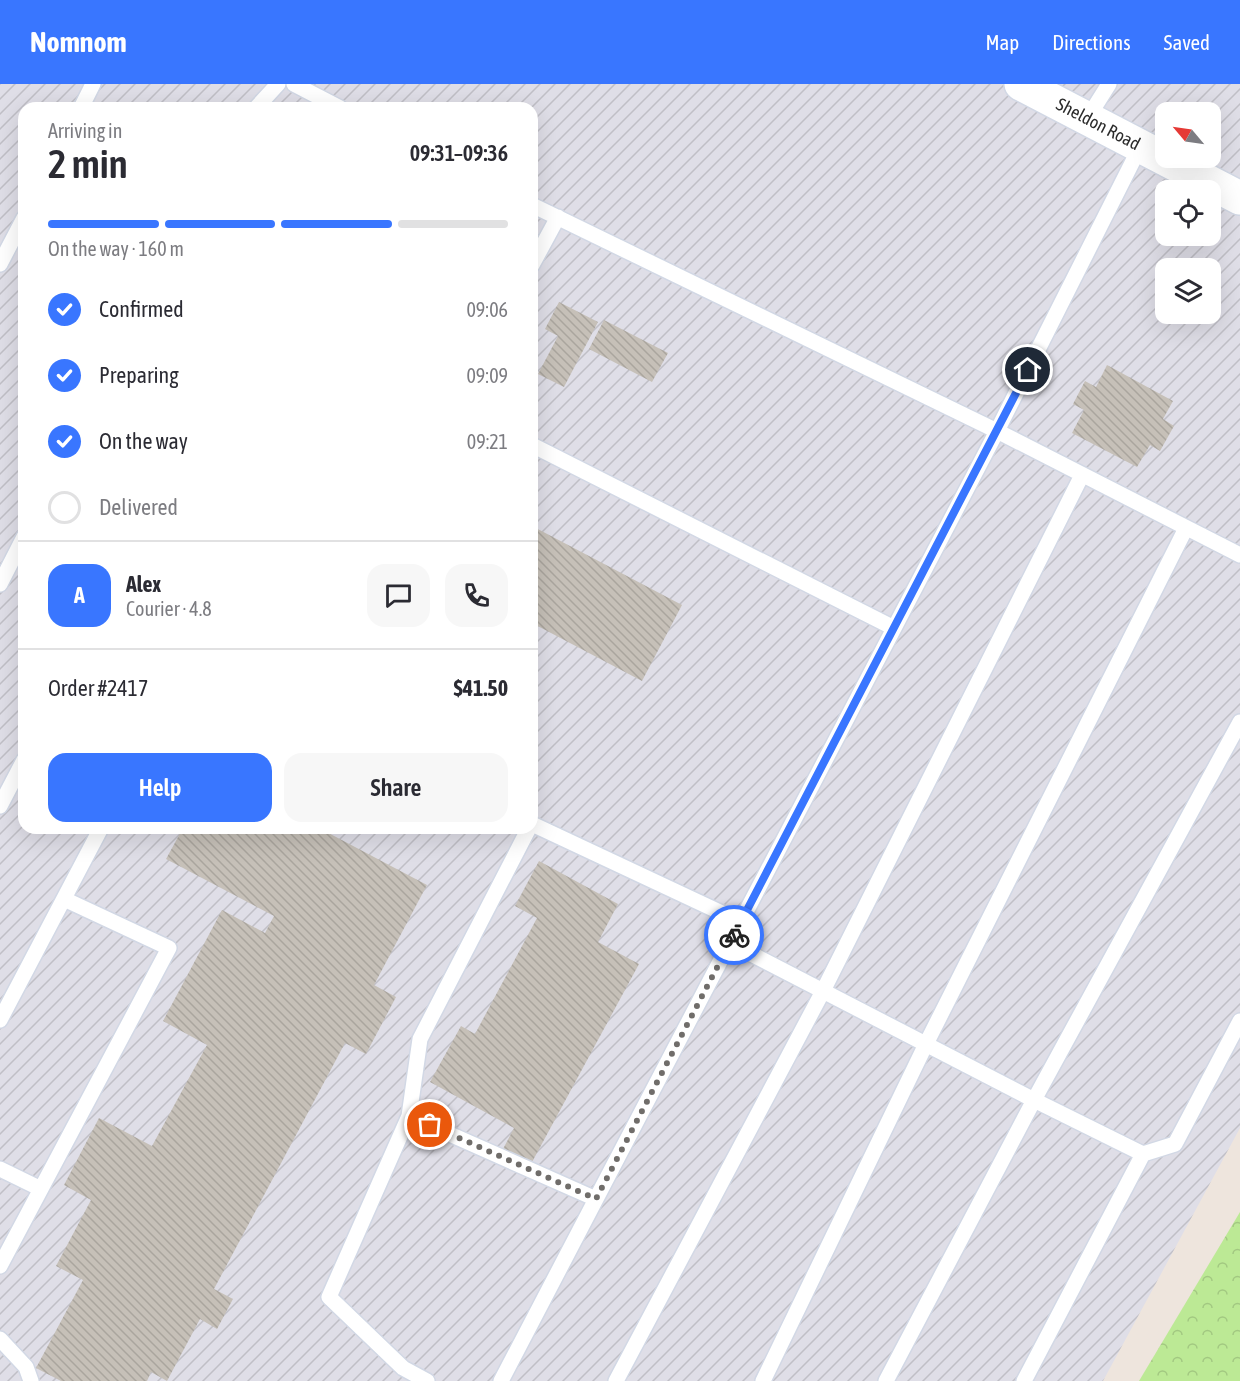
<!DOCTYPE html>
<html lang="en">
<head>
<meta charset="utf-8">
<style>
	body { margin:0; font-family:"Asap Condensed",sans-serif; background:#f7f7f7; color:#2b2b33; height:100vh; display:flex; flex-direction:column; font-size:22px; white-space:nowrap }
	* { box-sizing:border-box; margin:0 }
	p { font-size:20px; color:#7c7c81 }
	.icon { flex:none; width:33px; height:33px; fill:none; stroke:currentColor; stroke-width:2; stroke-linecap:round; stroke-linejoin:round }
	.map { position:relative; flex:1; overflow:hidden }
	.drawer { position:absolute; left:18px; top:18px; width:520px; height:732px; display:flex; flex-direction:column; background:#fff; border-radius:18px; box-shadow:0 6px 24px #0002 }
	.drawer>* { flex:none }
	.needle { width:39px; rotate:299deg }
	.controls { position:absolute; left:1155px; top:18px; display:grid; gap:12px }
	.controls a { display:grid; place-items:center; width:66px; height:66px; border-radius:12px; background:#fff; box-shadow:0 6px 24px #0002; font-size:30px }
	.pin { position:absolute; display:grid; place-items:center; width:51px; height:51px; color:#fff; margin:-26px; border:3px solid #fff; border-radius:50%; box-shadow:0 2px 6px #0007 }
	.courier { position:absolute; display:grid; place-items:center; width:60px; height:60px; margin:-30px; border:4px solid #3976ff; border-radius:50%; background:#fff; color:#222; box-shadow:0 2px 8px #0007 }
	.head em { font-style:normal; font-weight:600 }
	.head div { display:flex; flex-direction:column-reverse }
	.head { display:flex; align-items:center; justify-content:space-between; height:102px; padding:0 30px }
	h1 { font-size:39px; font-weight:600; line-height:45px }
	.bar { display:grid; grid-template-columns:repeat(4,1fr); gap:9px 6px; align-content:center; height:72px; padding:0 30px }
	.bar i { height:8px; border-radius:4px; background:#e1e1e2 }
	.bar .selected { background:#3976ff }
	.bar p { grid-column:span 4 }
	.line { display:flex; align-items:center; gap:15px; padding:0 30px; border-top:2px solid #e1e1e2 }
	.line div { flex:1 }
	.round { display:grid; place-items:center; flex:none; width:63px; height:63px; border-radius:18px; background:#f7f7f7 }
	ol { padding:0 30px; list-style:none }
	li { display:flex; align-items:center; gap:18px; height:66px }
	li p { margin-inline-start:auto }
	li .icon { padding:6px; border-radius:50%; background:#3976ff; color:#fff; stroke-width:4 }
	li:last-child { color:#7c7c81 }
	li i { width:33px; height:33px; border:3px solid #e1e1e2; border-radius:50% }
	.primary-button { display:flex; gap:12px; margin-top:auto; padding:12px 30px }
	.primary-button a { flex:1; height:69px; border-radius:18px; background:#3976ff; color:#fff; font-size:24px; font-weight:600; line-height:69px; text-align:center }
	.primary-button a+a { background:#f7f7f7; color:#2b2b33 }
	header { display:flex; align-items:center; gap:36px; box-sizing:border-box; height:84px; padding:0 30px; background:#3976ff; color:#fff }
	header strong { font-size:28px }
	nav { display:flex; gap:33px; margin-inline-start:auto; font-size:21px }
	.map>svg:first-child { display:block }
	.industrial { fill:url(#industrial-furrows); fill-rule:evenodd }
	.forest { fill:url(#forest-crowns) }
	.building { fill:url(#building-back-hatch) }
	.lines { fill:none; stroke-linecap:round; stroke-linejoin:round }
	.lane-casing { stroke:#d2d8e5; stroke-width:18 }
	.secondary-casing { stroke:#d2d8e5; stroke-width:36 }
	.lane { stroke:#fff; stroke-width:15 }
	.secondary { stroke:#fff; stroke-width:33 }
	.done { stroke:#706d6a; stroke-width:6; stroke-dasharray:0 10.8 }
	.route { stroke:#3976ff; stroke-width:8 }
	.labels { text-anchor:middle; stroke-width:4.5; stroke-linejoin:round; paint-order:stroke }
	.street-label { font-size:18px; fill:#2c2c2c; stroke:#fff }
</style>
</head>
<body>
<header>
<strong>Nomnom</strong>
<nav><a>Map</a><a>Directions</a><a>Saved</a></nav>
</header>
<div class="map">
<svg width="1240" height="1297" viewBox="0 0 1240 1297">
	<defs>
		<pattern id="industrial-furrows" width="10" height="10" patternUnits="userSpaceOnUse" patternTransform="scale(1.5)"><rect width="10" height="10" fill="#dfdee7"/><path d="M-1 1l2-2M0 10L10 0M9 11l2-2" fill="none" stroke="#c0bfc6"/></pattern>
		<pattern id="forest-crowns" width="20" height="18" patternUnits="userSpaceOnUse" patternTransform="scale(1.5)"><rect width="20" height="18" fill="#bce995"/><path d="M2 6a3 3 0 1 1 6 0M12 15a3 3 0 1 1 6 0" fill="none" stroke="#a2c881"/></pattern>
		<pattern id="building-back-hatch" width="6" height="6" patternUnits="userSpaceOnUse" patternTransform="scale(1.5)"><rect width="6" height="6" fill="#c6c0b8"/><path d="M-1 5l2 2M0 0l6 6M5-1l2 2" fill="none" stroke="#aaa59e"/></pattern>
	</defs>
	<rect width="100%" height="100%" fill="#eee5dd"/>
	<path class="industrial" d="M0,0h1240v1044l-137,253h-1103zM24,24h508v720h-508zM1166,28h44v46h-44zM1166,106h44v46h-44zM1166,184h44v46h-44z"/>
	<path class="forest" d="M1240,1128v169h-101z"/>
	<path class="building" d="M559,218l39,20 -34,65 -26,-13 20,-38 -13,-7z
		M604,236l64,33 -16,29 -63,-33z
		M1107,281l66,36 -10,18 11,7 -14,25 -10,-6 -13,22 -65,-34 12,-23 -11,-6 12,-23 11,6z
		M532,442l150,79 -40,76 -110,-58z
		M183,744h136l108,57 -53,100 22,12 -30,57 -21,-11 -131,246 19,10 -16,30 -17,-10 -33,62 -16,-9 -4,9h-86l-25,-13 47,-88 -27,-14 35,-66 -27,-15 35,-67 53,28 55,-101 -44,-24 59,-111 43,23 9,-17 -108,-57z
		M539,777l79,43 -20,38 41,22 -108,200 -28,-15 11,-21 -84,-46 31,-56 14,8 62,-116 -22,-12z"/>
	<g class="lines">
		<defs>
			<path id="lane" d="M294,0l46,24
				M81,24l12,-24
				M256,24l22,-24
				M1087,35l22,-35
				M532,121l465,226 243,124
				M0,180l24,-46
				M532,181l26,-48
				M532,361l362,183
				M0,500l24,-47
				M0,722l24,-46
				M532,740l209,98
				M730,859l304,157 -148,281
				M0,936l101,-192
				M409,1032l187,83
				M1143,1070l32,-10 65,-123
				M0,1085l41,20
				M0,1182l169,-318 -105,-49
				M0,1255l26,28 5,14
				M427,1297l-24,-13 -74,-71 80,-181 11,-77 109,-211
				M501,1297l496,-950 143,-284
				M616,1297l207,-390 259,-516
				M763,1297l163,-337 260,-516
				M1024,1297l119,-227 -109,-54 206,-378"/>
			<g id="secondary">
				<path id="s1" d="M1021,0l219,114"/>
			</g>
		</defs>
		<use href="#lane" class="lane-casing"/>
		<use href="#secondary" class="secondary-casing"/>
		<use href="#lane" class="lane"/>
		<use href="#secondary" class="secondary"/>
	</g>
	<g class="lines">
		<path class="done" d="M430,1041l166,74 138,-264"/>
		<path class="route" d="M734,851l294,-565"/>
	</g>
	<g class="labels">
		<g class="street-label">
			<text dy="6" stroke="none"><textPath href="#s1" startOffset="87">Sheldon Road</textPath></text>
		</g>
	</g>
</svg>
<div class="controls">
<a><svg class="needle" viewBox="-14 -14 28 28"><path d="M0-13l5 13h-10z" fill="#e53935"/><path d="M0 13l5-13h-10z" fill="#7c7c81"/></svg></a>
<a><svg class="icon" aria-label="locate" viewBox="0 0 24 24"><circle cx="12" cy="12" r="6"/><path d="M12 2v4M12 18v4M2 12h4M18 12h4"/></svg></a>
<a><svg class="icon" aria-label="layers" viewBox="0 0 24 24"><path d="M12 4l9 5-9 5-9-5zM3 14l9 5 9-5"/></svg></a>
</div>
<div class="pin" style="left:430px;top:1041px;background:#ea580c"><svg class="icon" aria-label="bag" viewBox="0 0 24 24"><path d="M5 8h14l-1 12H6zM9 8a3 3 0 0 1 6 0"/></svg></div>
<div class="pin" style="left:1028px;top:286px;background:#1f2937"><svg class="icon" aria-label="home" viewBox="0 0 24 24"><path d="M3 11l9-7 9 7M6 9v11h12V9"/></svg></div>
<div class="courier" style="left:734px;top:851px"><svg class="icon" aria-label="bike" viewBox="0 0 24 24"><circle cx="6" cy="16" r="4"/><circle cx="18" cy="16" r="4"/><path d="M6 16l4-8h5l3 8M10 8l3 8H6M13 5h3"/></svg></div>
<section class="drawer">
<div class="head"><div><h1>2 min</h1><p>Arriving in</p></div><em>09:31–09:36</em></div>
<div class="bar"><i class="selected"></i><i class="selected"></i><i class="selected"></i><i></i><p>On the way · 160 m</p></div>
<ol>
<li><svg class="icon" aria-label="check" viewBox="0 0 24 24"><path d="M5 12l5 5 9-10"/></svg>Confirmed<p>09:06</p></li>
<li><svg class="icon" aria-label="check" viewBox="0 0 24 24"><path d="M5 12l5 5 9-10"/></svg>Preparing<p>09:09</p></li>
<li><svg class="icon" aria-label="check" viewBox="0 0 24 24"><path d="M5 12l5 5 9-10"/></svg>On the way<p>09:21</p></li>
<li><i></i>Delivered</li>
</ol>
<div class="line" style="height:108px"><b class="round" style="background:#3976ff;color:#fff">A</b><div><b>Alex</b><p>Courier · 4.8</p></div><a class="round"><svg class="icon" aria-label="chat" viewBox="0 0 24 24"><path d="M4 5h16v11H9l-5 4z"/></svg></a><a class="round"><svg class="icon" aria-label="phone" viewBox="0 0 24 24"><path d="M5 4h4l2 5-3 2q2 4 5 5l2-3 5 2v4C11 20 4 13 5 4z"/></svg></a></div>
<div class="line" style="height:78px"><div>Order #2417</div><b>$41.50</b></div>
<div class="primary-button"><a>Help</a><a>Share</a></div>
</section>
</div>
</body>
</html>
